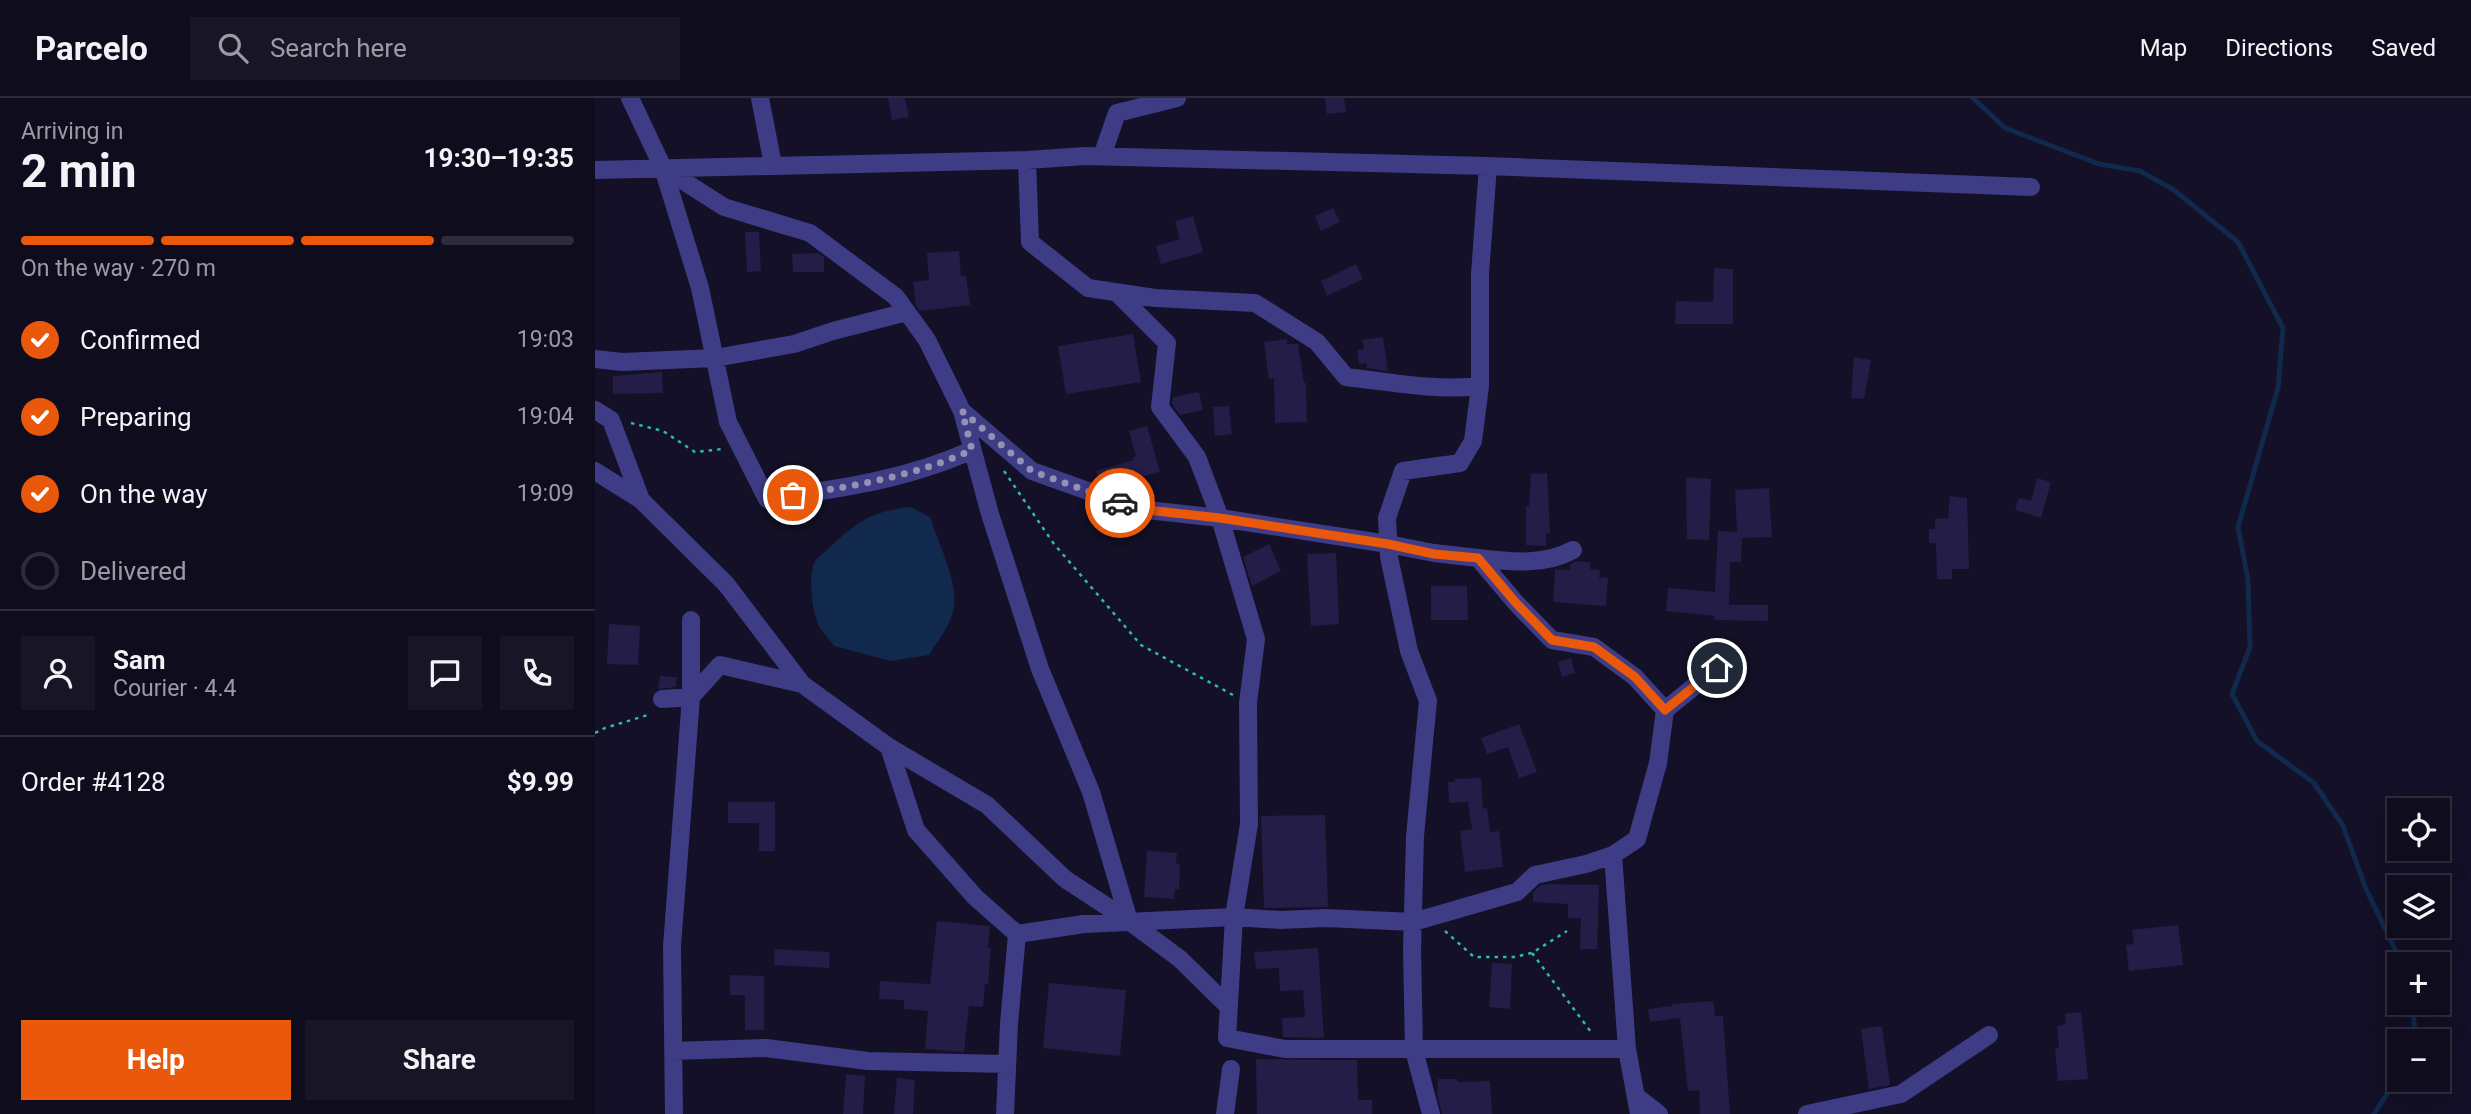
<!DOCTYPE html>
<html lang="en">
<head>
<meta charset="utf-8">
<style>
	body { margin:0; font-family:Roboto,sans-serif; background:#171526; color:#f1f3f6; height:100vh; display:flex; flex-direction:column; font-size:26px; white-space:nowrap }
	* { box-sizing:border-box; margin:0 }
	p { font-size:23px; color:#9b9ba4 }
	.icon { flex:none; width:38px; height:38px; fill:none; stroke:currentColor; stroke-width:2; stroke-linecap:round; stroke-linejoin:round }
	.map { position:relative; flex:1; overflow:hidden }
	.side { display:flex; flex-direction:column; background:#0e0c1d; width:595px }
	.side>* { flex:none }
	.controls { position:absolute; left:1792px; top:700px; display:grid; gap:14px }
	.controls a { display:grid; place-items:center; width:63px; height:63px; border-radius:0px; background:#0e0c1d; box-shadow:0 7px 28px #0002,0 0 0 2px #2e2c3b; font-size:35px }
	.pin { position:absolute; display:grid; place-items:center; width:60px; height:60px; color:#fff; margin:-30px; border:4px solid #fff; border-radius:50%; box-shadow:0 2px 7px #0007 }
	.courier { position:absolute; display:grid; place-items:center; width:70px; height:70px; margin:-35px; border:5px solid #ea580c; border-radius:50%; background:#fff; color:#222; box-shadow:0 2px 9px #0007 }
	.summary em { font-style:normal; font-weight:700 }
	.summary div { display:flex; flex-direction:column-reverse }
	.summary { display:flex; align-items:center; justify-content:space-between; height:119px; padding:0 21px }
	h1 { font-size:46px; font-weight:700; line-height:52px }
	.bar { display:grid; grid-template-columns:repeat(4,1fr); gap:10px 7px; align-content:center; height:84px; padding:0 21px }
	.bar i { height:9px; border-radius:5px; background:#2e2c3b }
	.bar .current { background:#ea580c }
	.bar p { grid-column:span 4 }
	.line { display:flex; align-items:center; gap:18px; padding:0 21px; border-top:2px solid #2e2c3b }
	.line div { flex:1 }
	.round { display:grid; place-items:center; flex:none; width:74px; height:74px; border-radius:0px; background:#171526 }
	ol { padding:0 21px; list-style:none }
	li { display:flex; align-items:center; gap:21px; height:77px }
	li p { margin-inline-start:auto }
	li .icon { padding:7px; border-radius:50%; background:#ea580c; color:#fff; stroke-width:4 }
	li:last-child { color:#9b9ba4 }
	li i { width:38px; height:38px; border:4px solid #2e2c3b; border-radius:50% }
	.action { display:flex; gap:14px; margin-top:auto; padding:14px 21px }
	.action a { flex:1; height:80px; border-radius:0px; background:#ea580c; color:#fff; font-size:28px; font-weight:700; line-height:80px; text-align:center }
	.action a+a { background:#171526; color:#f1f3f6 }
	header { display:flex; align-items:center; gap:42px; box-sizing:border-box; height:98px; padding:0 35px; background:#0e0c1d; border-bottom:2px solid #2e2c3b }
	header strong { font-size:33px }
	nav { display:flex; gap:38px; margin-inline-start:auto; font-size:24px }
	.search { width:490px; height:63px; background:#171526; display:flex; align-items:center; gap:18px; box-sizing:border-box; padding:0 24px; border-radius:0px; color:#9b9ba4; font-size:26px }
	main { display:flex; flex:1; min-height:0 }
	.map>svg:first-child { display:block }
	.water { fill:#10294c }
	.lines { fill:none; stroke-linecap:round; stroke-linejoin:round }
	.stream { stroke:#10294c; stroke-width:5 }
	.building { fill:#241d48 }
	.path { stroke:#33b7aa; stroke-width:2.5; stroke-dasharray:3.5 5; stroke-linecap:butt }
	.minor { stroke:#3d3c85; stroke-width:18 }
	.done { stroke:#9491b3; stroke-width:7; stroke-dasharray:0 12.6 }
	.route { stroke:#ea580c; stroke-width:9 }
</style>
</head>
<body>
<header>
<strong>Parcelo</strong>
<div class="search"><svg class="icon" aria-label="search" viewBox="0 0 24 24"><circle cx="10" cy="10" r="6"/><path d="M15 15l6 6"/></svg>Search here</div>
<nav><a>Map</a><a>Directions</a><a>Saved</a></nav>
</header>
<main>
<section class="side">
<div class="summary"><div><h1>2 min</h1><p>Arriving in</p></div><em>19:30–19:35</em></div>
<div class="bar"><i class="current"></i><i class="current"></i><i class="current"></i><i></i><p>On the way · 270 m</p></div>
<ol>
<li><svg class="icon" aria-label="check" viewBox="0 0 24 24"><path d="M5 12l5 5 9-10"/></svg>Confirmed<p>19:03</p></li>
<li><svg class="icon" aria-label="check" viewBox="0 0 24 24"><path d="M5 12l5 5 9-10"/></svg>Preparing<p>19:04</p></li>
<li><svg class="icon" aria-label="check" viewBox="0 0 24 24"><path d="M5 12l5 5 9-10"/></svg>On the way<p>19:09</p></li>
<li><i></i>Delivered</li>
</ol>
<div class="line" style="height:126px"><a class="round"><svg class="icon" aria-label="person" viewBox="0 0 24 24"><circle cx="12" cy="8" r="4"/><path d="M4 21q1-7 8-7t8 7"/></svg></a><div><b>Sam</b><p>Courier · 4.4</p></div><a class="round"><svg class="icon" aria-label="chat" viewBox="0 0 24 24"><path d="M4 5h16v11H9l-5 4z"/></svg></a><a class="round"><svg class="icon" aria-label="phone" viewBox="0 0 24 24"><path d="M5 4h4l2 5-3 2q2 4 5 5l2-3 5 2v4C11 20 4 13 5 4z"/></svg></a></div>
<div class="line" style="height:91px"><div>Order #4128</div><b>$9.99</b></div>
<div class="action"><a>Help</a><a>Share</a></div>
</section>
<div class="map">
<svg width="1876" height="1016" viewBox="0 0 1876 1016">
	<rect width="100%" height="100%" fill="#131027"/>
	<path class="water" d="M316,409l19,10c8,25 28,64 24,89 -2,18 -16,34 -25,49l-38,6 -57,-15c-5,-7 -12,-14 -16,-22 -6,-15 -9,-43 -5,-58 2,-7 9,-12 14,-16 28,-27 44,-39 84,-43z"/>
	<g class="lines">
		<path class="stream" d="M1378,0l32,30 94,36 41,7 34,19 64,52 45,86 -5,60 -40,139 10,53 2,67 -18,47 25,47 57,42 29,43 23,63 36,75
			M1817,905l4,38
			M1779,1016l25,-39"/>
	</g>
	<path class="building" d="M293,0h17l4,19 -17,3z
		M730,0h19l2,14 -19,2z
		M738,110l7,14 -19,9 -6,-15z
		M598,118l10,36 -42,12 -5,-18 24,-7 -5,-18z
		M150,134h14l2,39 -14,1z
		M364,153l2,25 5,-1 4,30 -50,6 -4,-5 -3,-24 16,-2 -2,-27z
		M223,155l6,4v15h-31l-1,-18z
		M761,166l7,15 -36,17 -6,-15z
		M1119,170l19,1v55h-58l1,-23 37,1z
		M538,236l8,48 -75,12 -8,-48z
		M788,239l5,34 -21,-3 -1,-5 -7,1 -2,-14 7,-1 -2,-9z
		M692,241v5h11l6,39h2l1,39 -32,1 -1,-45 -5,1 -5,-37z
		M1259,259l17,3 -7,39 -13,-1z
		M67,274l1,21 -50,1v-18z
		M604,294l4,18 -23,5 -8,-11 1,-7z
		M634,308l3,28 -17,2 -2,-29z
		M552,328l13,46 -54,13 -6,-2 -4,-12 37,-11v-3l3,-1 -7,-25z
		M952,375l3,60h-4v13l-20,-1v-39h3l2,-32z
		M1091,379l25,2 -2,61 -22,-1z
		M1442,380l14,4 -10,36 -26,-8 4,-12 12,3z
		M1174,390l3,49 -30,1 -1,24h-11l-1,43h39v16l-54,-1 1,-4 -49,-5 2,-23 47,4 3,-61 19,1 -2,-42z
		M1355,398l17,2 2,71h-17v10h-15l-1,-36h-7v-14h6v-10l13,-1z
		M674,446l12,27 -29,15 -9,-29z
		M741,455l3,71 -28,2 -4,-72z
		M981,463l14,1v7l10,1 -1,8h9l-2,28 -53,-4 2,-33 15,1 1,-6z
		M836,488h36l1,34h-37z
		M14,526l31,2 -2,39 -31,-1z
		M976,560l4,15 -13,4 -4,-15z
		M65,578l17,1 -1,10 -18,2z
		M924,626l18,48 -18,6 -11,-31 -21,7 -6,-16z
		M886,680l2,31 4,-1 3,24 9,-1 4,36 -38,5 -5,-41 12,-2 -4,-27 -19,1 -1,-21h7l-1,-3z
		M133,704h47v49h-16v-28h-31z
		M730,717l3,92 -64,1 -3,-92z
		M552,753l30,2 -1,10 4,1 -1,25h-4l-1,10 -30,-2z
		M954,786l50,1 -2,64h-17l1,-31h-13v-14l-35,-2v-10l8,-7z
		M342,823l53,5 -2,22h3l-3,36h-3l-2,23 -14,-1 -5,46 -39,-3 3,-38 -24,-2v-9l-25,-1 1,-18 50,3z
		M1583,827l5,40 -54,6 -3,-26 8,-1 -2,-14z
		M723,850l6,90 -41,-1 -1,-19 23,-1 -2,-27 -23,1 -1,-23 -23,1 -2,-17z
		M180,851l55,3 -1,16 -55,-3z
		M897,865l20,1 -2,45 -21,-2z
		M135,877l34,1v54h-19v-35h-15z
		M454,885l77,7 -6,66 -77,-8z
		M1118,903l2,15h8l7,98h-30l-1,-24 -11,1 -8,-73 -30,4 -2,-13 24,-3v-2z
		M1486,914l7,67 -30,2 -3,-33h4l-2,-22 9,-2 -1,-10z
		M1287,928l8,59 -21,4 -8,-60z
		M661,961l101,1 1,40h14v14h-115z
		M251,976l19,2 -2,38h-20z
		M302,980l18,2 -2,34h-19z
		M843,981h19v3l33,-1 2,33h-50l-5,-20z"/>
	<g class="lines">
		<path class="path" d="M36,325l32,8 32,21 28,-3
			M409,373l50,73 87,101 92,50
			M0,635l10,-5 46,-14
			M850,833l29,26h40l18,-4 35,-22
			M937,855l59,79"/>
		<path class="minor" d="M35,0l33,70 37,120 28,134 39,77c71,-10 139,-19 205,-49
			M165,0l13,67
			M507,58l15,-43 60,-15
			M432,62l3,82 58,46 67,10 100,5 62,39 29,35c44,5 88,14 134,9
			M68,70l61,39 86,26 86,64 31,43 35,71 70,60 106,38 82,9 36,121 -8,64 1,121 -15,93 -7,121 58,11h342
			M0,72l432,-10 58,-4 403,10 543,21
			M521,194l51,51 -7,64 37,50 23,61 168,26 46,9 44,5 38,45 36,37 42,7 41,30 30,33
			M0,261l27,3 93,-4 79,-14 39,-13 74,-19
			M0,312l16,10 30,80 85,84 76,100
			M0,373l46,29
			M883,460c32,4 66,8 95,-8
			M67,601l29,-2 29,-32 82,19 87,63 98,58 78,74 64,42 -38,-129 -51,-123 -50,-155 -28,-103
			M294,649l27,83 59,67 42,37
			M534,823l51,38 49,48
			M78,953l93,-3 102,13 139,3
			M1041,998l23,18
			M79,1016l-2,-168 19,-249v-77
			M410,1016l4,-90 8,-90 67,-10 150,-7 46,3 46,-2 87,4 104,-30 18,-17 51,-11 27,-9
			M630,1016l6,-45
			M836,1016l-17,-64 -2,-100 3,-114 13,-135 -19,-50 -20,-94 -2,-39 16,-47 57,-8 13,-22 7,-55v-112l8,-108
			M1044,1016l-12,-65 -14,-194 24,-16 21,-76 7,-53 52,-42
			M1212,1016l94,-20 88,-59"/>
	</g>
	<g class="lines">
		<path class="done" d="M198,397c62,-9 121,-19 179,-45l-10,-39 70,60 88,32"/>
		<path class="route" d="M525,405l18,6 82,9 168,26 46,10 44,4 38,45 36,37 42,7 41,30 30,33 52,-42"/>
	</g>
</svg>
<div class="controls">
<a><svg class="icon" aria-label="locate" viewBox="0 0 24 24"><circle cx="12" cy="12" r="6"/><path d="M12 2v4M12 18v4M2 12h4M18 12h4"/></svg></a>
<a><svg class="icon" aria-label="layers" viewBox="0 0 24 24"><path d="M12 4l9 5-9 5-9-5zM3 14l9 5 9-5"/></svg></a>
<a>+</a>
<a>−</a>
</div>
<div class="pin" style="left:198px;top:397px;background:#ea580c"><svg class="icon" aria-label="bag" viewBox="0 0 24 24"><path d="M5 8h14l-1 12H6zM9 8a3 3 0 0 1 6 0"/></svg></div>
<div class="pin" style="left:1122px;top:570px;background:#1f2937"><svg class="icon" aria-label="home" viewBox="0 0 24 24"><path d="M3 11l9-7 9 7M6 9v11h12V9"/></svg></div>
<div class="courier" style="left:525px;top:405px"><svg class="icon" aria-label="car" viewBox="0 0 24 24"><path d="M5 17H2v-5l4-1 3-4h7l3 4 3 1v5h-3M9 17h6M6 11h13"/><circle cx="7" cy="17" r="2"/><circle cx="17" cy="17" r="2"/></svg></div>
</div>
</main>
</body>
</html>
